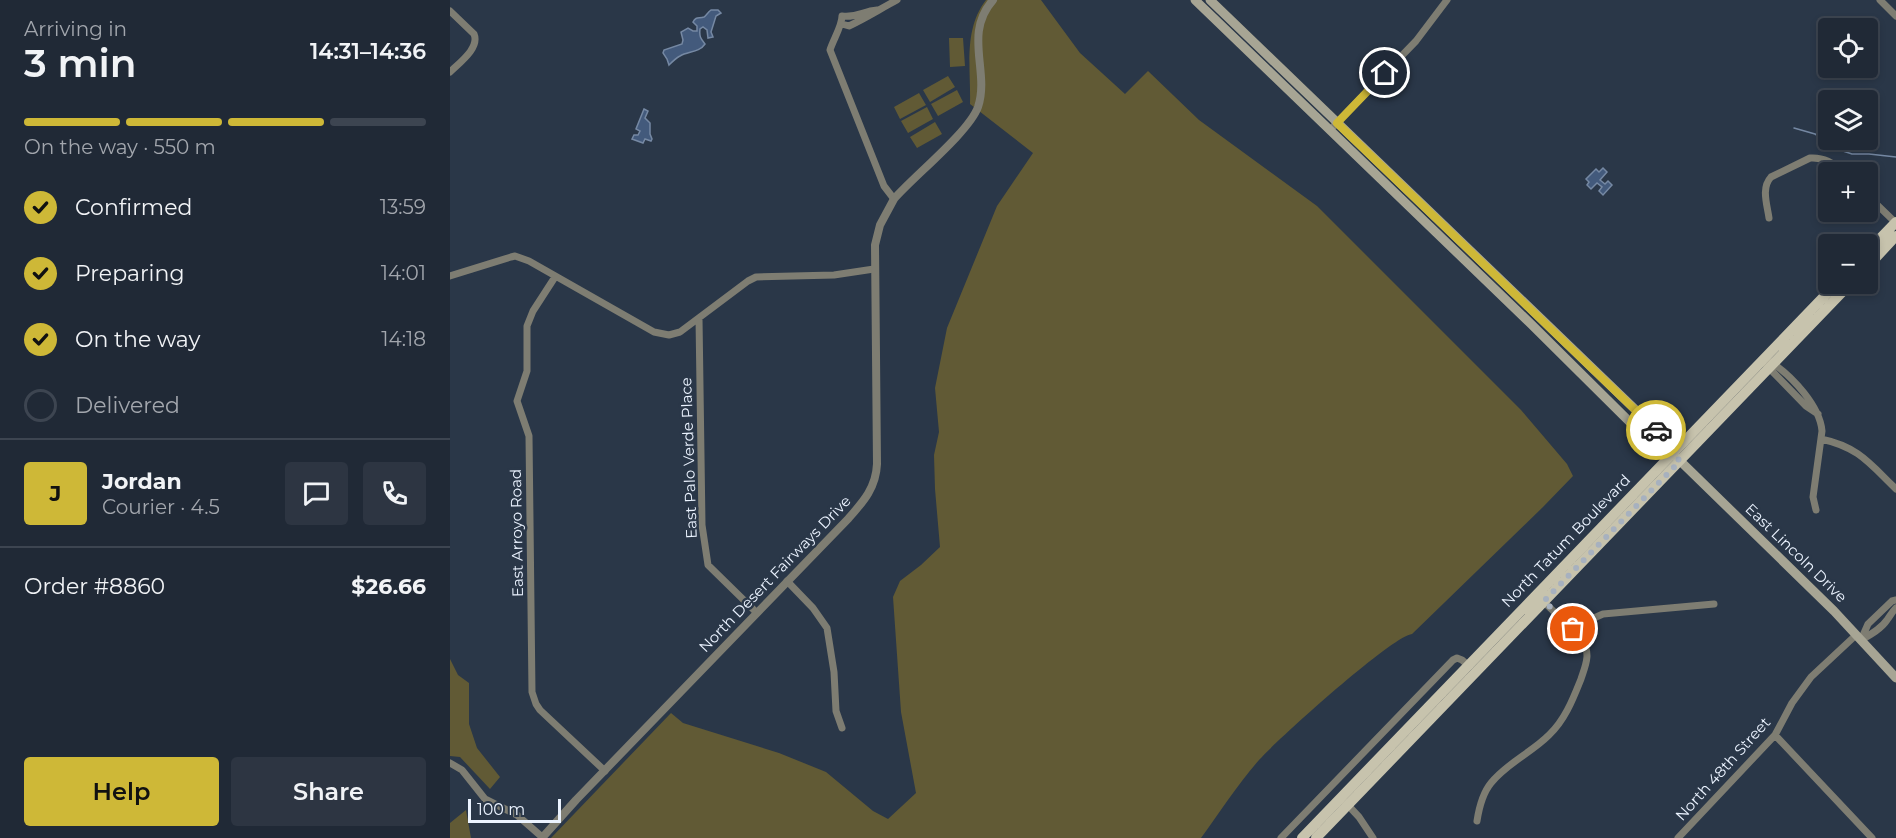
<!DOCTYPE html>
<html lang="en">
<head>
<meta charset="utf-8">
<style>
	body { margin:0; font-family:Montserrat,sans-serif; background:#2d3542; color:#f1f3f6; height:100vh; display:flex; flex-direction:column; font-size:22px; white-space:nowrap }
	* { box-sizing:border-box; margin:0 }
	p { font-size:20px; color:#a2a6ad }
	.icon { flex:none; width:33px; height:33px; fill:none; stroke:currentColor; stroke-width:2; stroke-linecap:round; stroke-linejoin:round }
	.map { position:relative; flex:1; overflow:hidden }
	.drawer { display:flex; flex-direction:column; background:#202936; width:450px }
	.drawer>* { flex:none }
	.fabs { position:absolute; left:1368px; top:18px; display:grid; gap:12px }
	.fabs a { display:grid; place-items:center; width:60px; height:60px; border-radius:6px; background:#202936; box-shadow:0 3px 9px #0003,0 0 0 2px #3d4551; font-size:30px }
	.scale { position:absolute; left:18px; bottom:15px; width:93px; box-sizing:border-box; padding-left:6px; border:3px solid #ebf3ff; border-top:0; font-size:16px; line-height:21px; white-space:nowrap; color:#ebf3ff; -webkit-text-stroke:4px #2a3748; paint-order:stroke }
	.pin { position:absolute; display:grid; place-items:center; width:51px; height:51px; color:#fff; margin:-26px; border:3px solid #fff; border-radius:50%; box-shadow:0 2px 6px #0007 }
	.courier { position:absolute; display:grid; place-items:center; width:60px; height:60px; margin:-30px; border:4px solid #ceb837; border-radius:50%; background:#fff; color:#222; box-shadow:0 2px 8px #0007 }
	.head em { font-style:normal; font-weight:600 }
	.head div { display:flex; flex-direction:column-reverse }
	.head { display:flex; align-items:center; justify-content:space-between; height:102px; padding:0 24px }
	h1 { font-size:39px; font-weight:600; line-height:45px }
	.bar { display:grid; grid-template-columns:repeat(4,1fr); gap:9px 6px; align-content:center; height:72px; padding:0 24px }
	.bar i { height:8px; border-radius:4px; background:#3d4551 }
	.bar .selected { background:#ceb837 }
	.bar p { grid-column:span 4 }
	.line { display:flex; align-items:center; gap:15px; padding:0 24px; border-top:2px solid #3d4551 }
	.line div { flex:1 }
	.round { display:grid; place-items:center; flex:none; width:63px; height:63px; border-radius:6px; background:#2d3542 }
	ol { padding:0 24px; list-style:none }
	li { display:flex; align-items:center; gap:18px; height:66px }
	li p { margin-inline-start:auto }
	li .icon { padding:6px; border-radius:50%; background:#ceb837; color:#111; stroke-width:4 }
	li:last-child { color:#a2a6ad }
	li i { width:33px; height:33px; border:3px solid #3d4551; border-radius:50% }
	.cta { display:flex; gap:12px; margin-top:auto; padding:12px 24px }
	.cta a { flex:1; height:69px; border-radius:6px; background:#ceb837; color:#111; font-size:24px; font-weight:600; line-height:69px; text-align:center }
	.cta a+a { background:#2d3542; color:#f1f3f6 }
	main { display:flex; flex:1; min-height:0 }
	.map>svg:first-child { display:block }
	.green { fill:#615a35 }
	.water { fill:#435a7c; stroke:#7588a3; stroke-width:1.5 }
	.lines { fill:none; stroke-linecap:round; stroke-linejoin:round }
	.stream { stroke:#7588a3; stroke-width:1.5 }
	.minor { stroke:#7e7d72; stroke-width:7 }
	.tertiary { stroke:#7e7d72; stroke-width:8 }
	.secondary { stroke:#a7a594; stroke-width:9 }
	.primary { stroke:#c7c3ad; stroke-width:10 }
	.done { stroke:#a7b1bf; stroke-width:6; stroke-dasharray:0 10.8 }
	.route { stroke:#ceb837; stroke-width:8 }
	.labels { text-anchor:middle; stroke-width:5; stroke-linejoin:round; paint-order:stroke }
	.street-label { font-size:15px; fill:#ebf3ff; stroke:#2a3748 }
</style>
</head>
<body>
<main>
<section class="drawer">
<div class="head"><div><h1>3 min</h1><p>Arriving in</p></div><em>14:31–14:36</em></div>
<div class="bar"><i class="selected"></i><i class="selected"></i><i class="selected"></i><i></i><p>On the way · 550 m</p></div>
<ol>
<li><svg class="icon" aria-label="check" viewBox="0 0 24 24"><path d="M5 12l5 5 9-10"/></svg>Confirmed<p>13:59</p></li>
<li><svg class="icon" aria-label="check" viewBox="0 0 24 24"><path d="M5 12l5 5 9-10"/></svg>Preparing<p>14:01</p></li>
<li><svg class="icon" aria-label="check" viewBox="0 0 24 24"><path d="M5 12l5 5 9-10"/></svg>On the way<p>14:18</p></li>
<li><i></i>Delivered</li>
</ol>
<div class="line" style="height:108px"><b class="round" style="background:#ceb837;color:#111">J</b><div><b>Jordan</b><p>Courier · 4.5</p></div><a class="round"><svg class="icon" aria-label="chat" viewBox="0 0 24 24"><path d="M4 5h16v11H9l-5 4z"/></svg></a><a class="round"><svg class="icon" aria-label="phone" viewBox="0 0 24 24"><path d="M5 4h4l2 5-3 2q2 4 5 5l2-3 5 2v4C11 20 4 13 5 4z"/></svg></a></div>
<div class="line" style="height:78px"><div>Order #8860</div><b>$26.66</b></div>
<div class="cta"><a>Help</a><a>Share</a></div>
</section>
<div class="map">
<svg width="1446" height="838" viewBox="0 0 1446 838">
	<rect width="100%" height="100%" fill="#2a3748"/>
	<path class="green" d="M536,0h55l39,53 45,41 23,-23 51,49 118,86 204,204 46,54 6,12 -30,31 -131,127c-20,2 -135,106 -153,126 -21,24 -39,52 -58,78h-650l120,-125 12,10 96,30 47,19 47,39 15,8 28,-26 -15,-81 -8,-115 7,-16 21,-16 19,-18 -5,-58 -1,-34 5,-23 -4,-44 12,-60 50,-122 36,-53 -63,-49c1,-36 -7,-74 16,-104z
		M499,38h14l2,28 -15,1z
		M498,76l7,11 -25,15 -7,-12z
		M507,90l6,12 -25,14 -7,-12z
		M469,93l7,12 -26,14 -6,-12z
		M477,107l6,12 -25,14 -7,-12z
		M485,122l7,12 -25,14 -7,-11z
		M0,659l8,16 11,8v41l8,24 23,29 -10,12 -30,-32 -10,-1z
		M16,810l5,28h-21v-15z"/>
	<path class="water" d="M261,10h7l3,3 -5,3 -5,16 2,5 -5,1 -1,-8 -4,-3 -3,2c-1,8 1,10 5,15 -6,9 -17,7 -25,12 -4,2 -8,6 -11,9l-2,-6 -4,-6 1,-3 18,-6 1,-4 -2,-8 7,-4 5,3h4v-5l-4,-4c3,-6 6,-3 11,-5 2,-1 4,-5 7,-7z
		M194,109l4,2 -3,7 5,5v11l2,5 -1,2 -6,-2 -2,4 -11,-4 2,-4h4l2,-4 -4,-2z
		M1153,168l4,4 -7,8 5,4 3,-3 4,4 -9,10 -4,-4 3,-4 -5,-4 -6,6 -4,-4 2,-3 -3,-3 10,-10 3,3z"/>
	<g class="lines">
		<path class="stream" d="M1344,128l21,6 25,16 12,4h17l27,3"/>
		<path class="minor" d="M1430,0l16,16
			M427,10c-14,1 -20,8 -35,6 0,10 -9,24 -12,34l54,136 10,13
			M0,11l24,23c6,14 -15,29 -24,38
			M392,24l7,2c17,-8 31,-17 48,-26
			M880,130l86,-89 31,-41
			M1418,196l28,27
			M1319,218c-2,-14 -8,-30 2,-41l39,-19c14,-1 23,5 33,14
			M0,276l61,-19 4,-1 14,5 125,71 15,3 11,-3 68,-51 8,-4 78,-2 40,-6
			M105,277l-22,34 -6,15v45l-10,30 12,35 3,256 4,12 4,6 65,61
			M249,318l3,207 6,40 49,48
			M1321,362c21,14 49,44 51,69l-9,66 3,13
			M1317,366l39,40 12,8
			M1371,439c38,8 49,25 75,50
			M337,581l26,27 14,20 7,44 2,39 6,17
			M1128,634l16,-16 9,-4 111,-10
			M1411,640l7,-16 24,-23 4,-1
			M1411,640c9,-5 20,-11 26,-20 3,-4 5,-8 9,-12
			M1325,735l97,103
			M0,763l12,7 23,29 32,16 25,22
			M895,802l14,15 14,21
			M1027,821c2,-13 5,-27 14,-38 16,-20 40,-30 58,-48 16,-15 24,-36 32,-56 5,-15 10,-25 1,-40l-39,-38
			M831,838l172,-178 4,-2 5,2 7,6
			M1228,838l97,-103 17,-32 19,-26 45,-42"/>
		<path class="tertiary" d="M92,838l34,-38 272,-281c15,-17 28,-31 29,-55l-2,-219 5,-20 14,-26c20,-23 75,-67 84,-92 12,-36 -15,-73 15,-107"/>
		<path class="secondary" d="M745,0l336,324 127,126 14,3
			M760,0l458,441 4,12 162,158 62,67"/>
		<path class="primary" d="M1418,251l28,-29
			M1418,266l28,-30
			M852,838l534,-554
			M866,838l534,-554"/>
	</g>
	<g class="lines">
		<path class="done" d="M1123,629l-29,-28 136,-140 -8,-8 -4,-12 -12,-11"/>
		<path class="route" d="M935,73l-48,50 319,307"/>
	</g>
	<g class="labels">
		<g class="street-label">
			<text transform="translate(239 458) rotate(-92)" y="5">East Palo Verde Place</text>
			<text transform="translate(67 533) rotate(-91)" y="5">East Arroyo Road</text>
			<text transform="translate(1116 541) rotate(-46)" y="5">North Tatum Boulevard</text>
			<text transform="translate(1346 553) rotate(44)" y="5">East Lincoln Drive</text>
			<text transform="translate(325 574) rotate(-46)" y="5">North Desert Fairways Drive</text>
			<text transform="translate(1273 769) rotate(-48)" y="5">North 48th Street</text>
		</g>
	</g>
</svg>
<div class="fabs">
<a><svg class="icon" aria-label="locate" viewBox="0 0 24 24"><circle cx="12" cy="12" r="6"/><path d="M12 2v4M12 18v4M2 12h4M18 12h4"/></svg></a>
<a><svg class="icon" aria-label="layers" viewBox="0 0 24 24"><path d="M12 4l9 5-9 5-9-5zM3 14l9 5 9-5"/></svg></a>
<a>+</a>
<a>−</a>
</div>
<div class="scale">100 m</div>
<div class="pin" style="left:1123px;top:629px;background:#ea580c"><svg class="icon" aria-label="bag" viewBox="0 0 24 24"><path d="M5 8h14l-1 12H6zM9 8a3 3 0 0 1 6 0"/></svg></div>
<div class="pin" style="left:935px;top:73px;background:#1f2937"><svg class="icon" aria-label="home" viewBox="0 0 24 24"><path d="M3 11l9-7 9 7M6 9v11h12V9"/></svg></div>
<div class="courier" style="left:1206px;top:430px"><svg class="icon" aria-label="car" viewBox="0 0 24 24"><path d="M5 17H2v-5l4-1 3-4h7l3 4 3 1v5h-3M9 17h6M6 11h13"/><circle cx="7" cy="17" r="2"/><circle cx="17" cy="17" r="2"/></svg></div>
</div>
</main>
</body>
</html>
